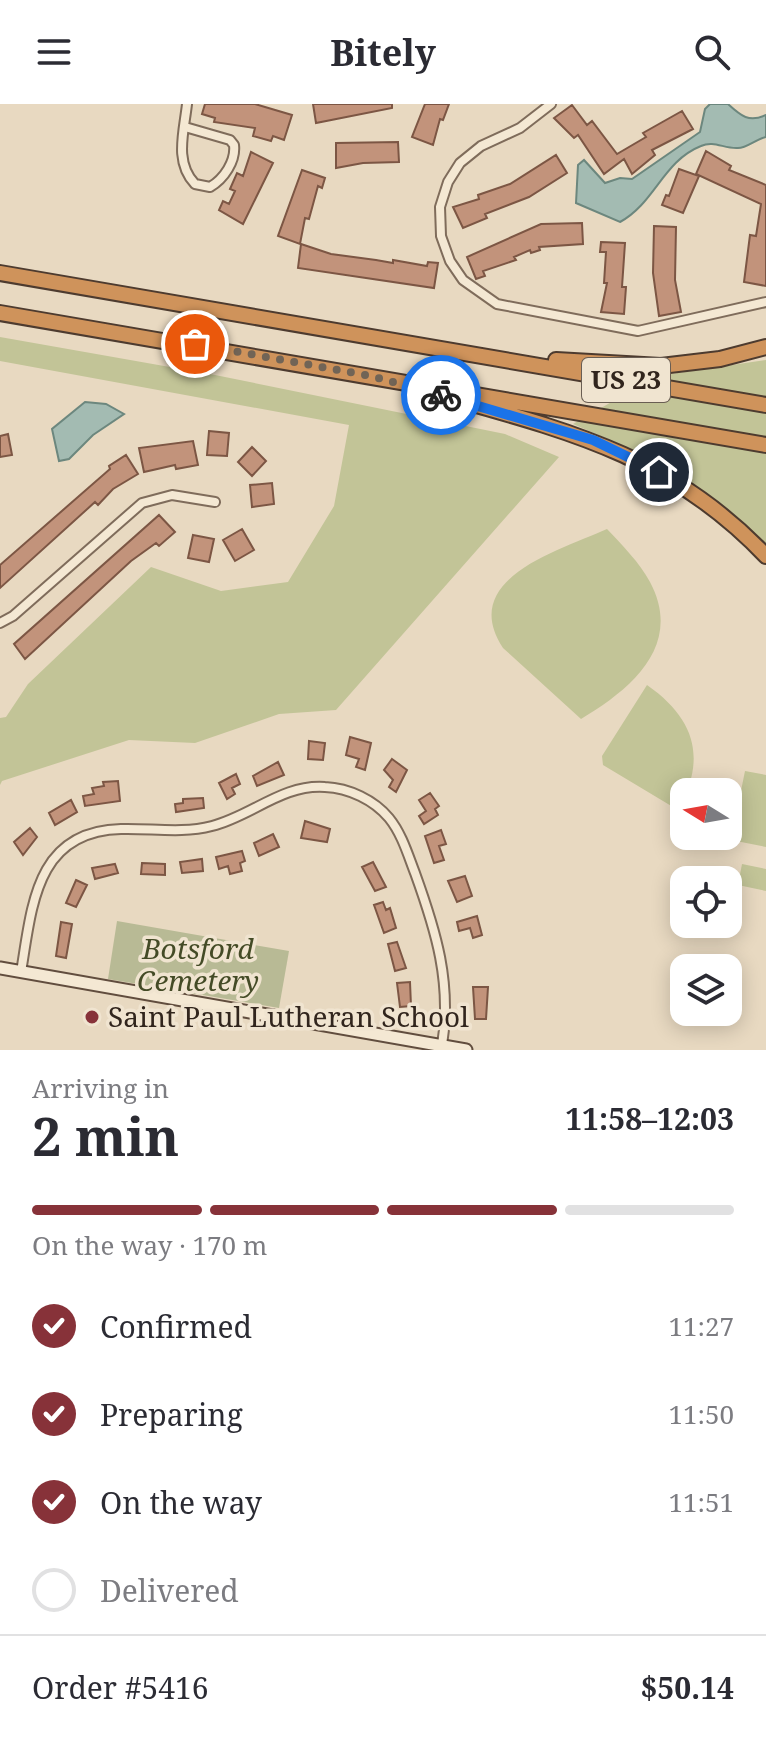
<!DOCTYPE html>
<html lang="en">
<head>
<meta charset="utf-8">
<style>
	body { margin:0; font-family:"Noto Serif",serif; background:#f7f7f7; color:#2b2b33; height:100vh; display:flex; flex-direction:column; font-size:30px; white-space:nowrap }
	* { box-sizing:border-box; margin:0 }
	p { font-size:26px; color:#7c7c81 }
	.icon { flex:none; width:44px; height:44px; fill:none; stroke:currentColor; stroke-width:2; stroke-linecap:round; stroke-linejoin:round }
	.map { position:relative; height:946px; overflow:hidden }
	.drawer { display:flex; flex-direction:column; background:#fff; flex:1 }
	.drawer>* { flex:none }
	.needle { width:52px; rotate:281deg }
	.controls { position:absolute; left:670px; top:674px; display:grid; gap:16px }
	.controls a { display:grid; place-items:center; width:72px; height:72px; border-radius:16px; background:#fff; box-shadow:0 4px 20px #0003; font-size:40px }
	.pin { position:absolute; display:grid; place-items:center; width:68px; height:68px; color:#fff; margin:-34px; border:4px solid #fff; border-radius:50%; box-shadow:0 2px 8px #0007 }
	.courier { position:absolute; display:grid; place-items:center; width:80px; height:80px; margin:-40px; border:6px solid #1a73e8; border-radius:50%; background:#fff; color:#222; box-shadow:0 2px 10px #0007 }
	.summary em { font-style:normal; font-weight:700 }
	.summary div { display:flex; flex-direction:column-reverse }
	.summary { display:flex; align-items:center; justify-content:space-between; height:136px; padding:0 32px }
	h1 { font-size:52px; font-weight:700; line-height:60px }
	.bar { display:grid; grid-template-columns:repeat(4,1fr); gap:12px 8px; align-content:center; height:96px; padding:0 32px }
	.bar i { height:10px; border-radius:6px; background:#e1e1e2 }
	.bar .on { background:#873239 }
	.bar p { grid-column:span 4 }
	.line { display:flex; align-items:center; gap:20px; padding:0 32px; border-top:2px solid #e1e1e2 }
	.line div { flex:1 }
	ol { padding:0 32px; list-style:none }
	li { display:flex; align-items:center; gap:24px; height:88px }
	li p { margin-inline-start:auto }
	li .icon { padding:8px; border-radius:50%; background:#873239; color:#fff; stroke-width:4 }
	li:last-child { color:#7c7c81 }
	li i { width:44px; height:44px; border:4px solid #e1e1e2; border-radius:50% }
	header { display:flex; justify-content:space-between; align-items:center; height:104px; padding:0 32px; background:#fff; font-size:36px; font-weight:700 }
	.map>svg:first-child { display:block }
	.green { fill:#c2c497 }
	.cemetery { fill:#b8ba95 }
	.water { fill:#a3bbb2; stroke:#6c877e; stroke-width:2 }
	.building { fill:#c2937b; stroke:#7c5644; stroke-width:2 }
	.lines { fill:none; stroke-linecap:round; stroke-linejoin:round }
	.street-casing { stroke:#7f6c5b; stroke-width:12 }
	.secondary-casing { stroke:#614d3e; stroke-width:15 }
	.highway-casing { stroke:#4d3b2f; stroke-width:18 }
	.street { stroke:#f4e8d3; stroke-width:8 }
	.secondary { stroke:#f4e8d3; stroke-width:11 }
	.highway { stroke:#cf935b; stroke-width:14 }
	.done { stroke:#716456; stroke-width:8; stroke-dasharray:0 14.4 }
	.route { stroke:#1a73e8; stroke-width:10 }
	.poi-dot { fill:#873239; stroke:#f0e4d0; stroke-width:3 }
	.labels { text-anchor:middle; stroke-width:7; stroke-linejoin:round; paint-order:stroke }
	.shield { fill:#f0e4d0; stroke:#6a5e53; stroke-width:2 }
	.shield-label { font-size:26px; font-weight:bold; fill:#31251d }
	.park-label { font-size:28px; font-style:italic; fill:#444b26; stroke:#f0e4d0 }
	.poi-label { font-size:28px; fill:#31251d; stroke:#f0e4d0; text-anchor:start }
</style>
</head>
<body>
<header><svg class="icon" aria-label="menu" viewBox="0 0 24 24"><path d="M4 6h16M4 12h16M4 18h16"/></svg>Bitely<svg class="icon" aria-label="search" viewBox="0 0 24 24"><circle cx="10" cy="10" r="6"/><path d="M15 15l6 6"/></svg></header>
<div class="map">
<svg width="766" height="946" viewBox="0 0 766 946">
	<rect width="100%" height="100%" fill="#e8d9c1"/>
	<path class="green" d="M0,233l215,38 290,59 54,23 -223,253 -57,4 -84,29 -66,-3 -127,41 -2,4v-67l6,-1 22,-33 123,-117 70,24 67,-9 46,-76 15,-81 -349,-64z
		M766,256v185l-99,-80 -94,-41 84,-48z
		M607,425c15,16 33,34 43,53 34,64 -20,108 -69,137l-78,-71c-46,-70 58,-98 104,-119z
		M647,581c50,35 59,75 31,125l-75,-45 -1,-9z
		M745,667l21,4v72l-35,-7z
		M742,760l24,5v22l-28,-6z"/>
	<path class="cemetery" d="M117,817l172,30 -10,57 -171,-29z"/>
	<path class="water" d="M710,0h18c13,12 21,19 38,11v22c-10,2 -19,11 -28,11 -14,1 -24,-8 -37,-2 -38,15 -46,57 -81,76l-44,-19 2,-38 6,-5 21,23 15,-5 12,1 68,-47 5,-23z
		M85,298l21,2 18,10 -31,21 -24,24 -10,2 -7,-32z"/>
	<path class="building" d="M205,0h50l37,11 -8,25 -11,-4 -2,5 -18,-5 2,-8 -41,-6 1,-4 -13,-4z
		M313,0h79v4l-76,15z
		M425,0h24l-6,16 -3,-1 -7,26 -21,-8z
		M572,1l15,20 5,-4 25,33 29,-17 -3,-4 39,-22 11,18 -41,21 3,5 -23,19 -8,-15 -20,15 -26,-39 -4,3 -20,-20z
		M398,38l1,20 -36,1 -27,5v-25z
		M706,47l25,15 -2,4 37,15v101l-22,-4 6,-47 6,1 5,-32 -65,-30z
		M251,48l22,11 -30,61 -24,-14 4,-9 6,3 6,-13 -5,-2 7,-16 6,3z
		M556,51l11,18 -38,24 -44,17 2,4 -24,10 -10,-21 26,-8 -1,-4 32,-11z
		M679,65l20,7 -16,37 -21,-8 4,-10 3,1z
		M302,66l23,8 -3,10 -4,-2 -9,33 -4,-1 -5,26 -22,-8z
		M582,119l1,21 -44,3 1,3 -9,3 -1,-3 -16,7 2,3 -33,11 2,5 -9,3 -9,-22 74,-33z
		M654,122l22,1 -1,53 6,32 -22,4 -6,-43z
		M601,138l24,1 -3,44h4l-2,27 -23,-2 6,-29h-3l2,-31h-6z
		M301,140l30,10 45,6 17,3v-3l34,6 1,-4 10,1 -4,25 -136,-20z
		M209,327l20,2 -2,23 -20,-1z
		M8,330l4,21 -12,2v-21z
		M193,337l5,24 -22,4 -1,-4 -31,7 -5,-24z
		M252,343l14,14 -14,15 -14,-14z
		M126,351l12,19 -25,15 -15,16 -3,-3 -95,86v-23l110,-96 -1,-3z
		M272,379l2,21 -22,3 -2,-22z
		M159,411l16,17 -16,14 -3,-3 -25,18 -106,98 -11,-15z
		M242,425l12,21 -19,11 -12,-21z
		M193,431l21,4 -5,23 -21,-4z
		M350,633l21,6 -6,27 -9,-3 3,-8 -13,-4z
		M309,637l16,2 -2,17 -15,-1z
		M392,655l15,11 -11,22 -7,-5 4,-7 -9,-10z
		M278,658l6,13 -27,11 -4,-10z
		M236,670l4,10 -8,4 3,6 -8,5 -8,-16z
		M118,677l2,20 -35,5 -2,-10 11,-2 -2,-6 12,-2 -1,-4z
		M430,689l9,13 -4,3 3,6 -14,9 -5,-8 7,-5 -7,-11z
		M203,694l1,10 -28,4 -1,-8 8,-1v-4z
		M71,696l6,12 -22,13 -6,-12z
		M305,717l25,8 -3,13 -26,-4z
		M30,724l7,9 -14,18 -9,-13z
		M441,726l5,14 -7,2 5,14 -10,3 -9,-27z
		M273,730l6,13 -20,9 -5,-13z
		M242,747l3,10 -5,2 2,8 -12,3 -2,-8 -9,3 -3,-12z
		M202,755l1,12 -21,2 -2,-11z
		M373,758l13,25 -11,4 -13,-24z
		M142,759l23,1v11l-24,-1z
		M115,760l3,9 -23,6 -3,-11z
		M465,772l7,20 -15,6 -9,-21z
		M76,776l11,5 -11,22 -10,-4z
		M383,798l3,8 4,-2 6,20 -12,5 -10,-28z
		M477,812l5,19 -9,3 -3,-10 -11,3 -2,-9z
		M61,818l11,2 -6,34 -10,-2z
		M397,838l9,26 -11,3 -7,-27z
		M410,878l1,24 -11,1 -3,-24z
		M473,883h15l-2,32h-11z"/>
	<g class="lines">
		<defs>
			<path id="street" d="M551,0l-31,24 -39,18 -21,17 -12,19 -8,25 1,29 9,25 13,19 34,24 141,27 128,-29
				M185,23l45,13 4,5c2,16 -10,34 -24,42l-15,-3c-21,-22 -11,-52 -8,-80
				M0,519l13,-7 129,-113 30,-8 43,7
				M21,868c11,-65 14,-141 100,-143 31,-1 60,5 91,-3 40,-10 70,-42 113,-39 24,1 49,13 64,31 13,16 19,37 26,55 21,58 37,110 27,172"/>
			<path id="secondary" d="M0,864l466,82"/>
			<path id="highway" d="M0,169l766,132
				M0,209l766,132
				M556,256l105,6 59,-7 46,-12
				M448,293c125,35 225,61 318,159"/>
		</defs>
		<use href="#street" class="street-casing"/>
		<use href="#secondary" class="secondary-casing"/>
		<use href="#highway" class="highway-casing"/>
		<use href="#street" class="street"/>
		<use href="#secondary" class="secondary"/>
		<use href="#highway" class="highway"/>
	</g>
	<g class="lines">
		<path class="done" d="M195,240l176,32 70,19"/>
		<path class="route" d="M441,291l152,45 66,32"/>
	</g>
	<circle class="poi-dot" cx="92" cy="913" r="8"/>
	<g class="labels">
		<rect class="shield" x="582" y="254" width="88" height="44" rx="6"/>
		<g class="shield-label">
			<text x="626" y="285">US 23</text>
		</g>
		<g class="park-label">
			<text x="198" y="855">Botsford<tspan x="198" dy="32">Cemetery</tspan></text>
		</g>
		<g class="poi-label">
			<text x="108" y="923">Saint Paul Lutheran School</text>
		</g>
	</g>
</svg>
<div class="controls">
<a><svg class="needle" viewBox="-14 -14 28 28"><path d="M0-13l5 13h-10z" fill="#e53935"/><path d="M0 13l5-13h-10z" fill="#7c7c81"/></svg></a>
<a><svg class="icon" aria-label="locate" viewBox="0 0 24 24"><circle cx="12" cy="12" r="6"/><path d="M12 2v4M12 18v4M2 12h4M18 12h4"/></svg></a>
<a><svg class="icon" aria-label="layers" viewBox="0 0 24 24"><path d="M12 4l9 5-9 5-9-5zM3 14l9 5 9-5"/></svg></a>
</div>
<div class="pin" style="left:195px;top:240px;background:#ea580c"><svg class="icon" aria-label="bag" viewBox="0 0 24 24"><path d="M5 8h14l-1 12H6zM9 8a3 3 0 0 1 6 0"/></svg></div>
<div class="pin" style="left:659px;top:368px;background:#1f2937"><svg class="icon" aria-label="home" viewBox="0 0 24 24"><path d="M3 11l9-7 9 7M6 9v11h12V9"/></svg></div>
<div class="courier" style="left:441px;top:291px"><svg class="icon" aria-label="bike" viewBox="0 0 24 24"><circle cx="6" cy="16" r="4"/><circle cx="18" cy="16" r="4"/><path d="M6 16l4-8h5l3 8M10 8l3 8H6M13 5h3"/></svg></div>
</div>
<section class="drawer">
<div class="summary"><div><h1>2 min</h1><p>Arriving in</p></div><em>11:58–12:03</em></div>
<div class="bar"><i class="on"></i><i class="on"></i><i class="on"></i><i></i><p>On the way · 170 m</p></div>
<ol>
<li><svg class="icon" aria-label="check" viewBox="0 0 24 24"><path d="M5 12l5 5 9-10"/></svg>Confirmed<p>11:27</p></li>
<li><svg class="icon" aria-label="check" viewBox="0 0 24 24"><path d="M5 12l5 5 9-10"/></svg>Preparing<p>11:50</p></li>
<li><svg class="icon" aria-label="check" viewBox="0 0 24 24"><path d="M5 12l5 5 9-10"/></svg>On the way<p>11:51</p></li>
<li><i></i>Delivered</li>
</ol>
<div class="line" style="height:104px"><div>Order #5416</div><b>$50.14</b></div>
</section>
</body>
</html>
